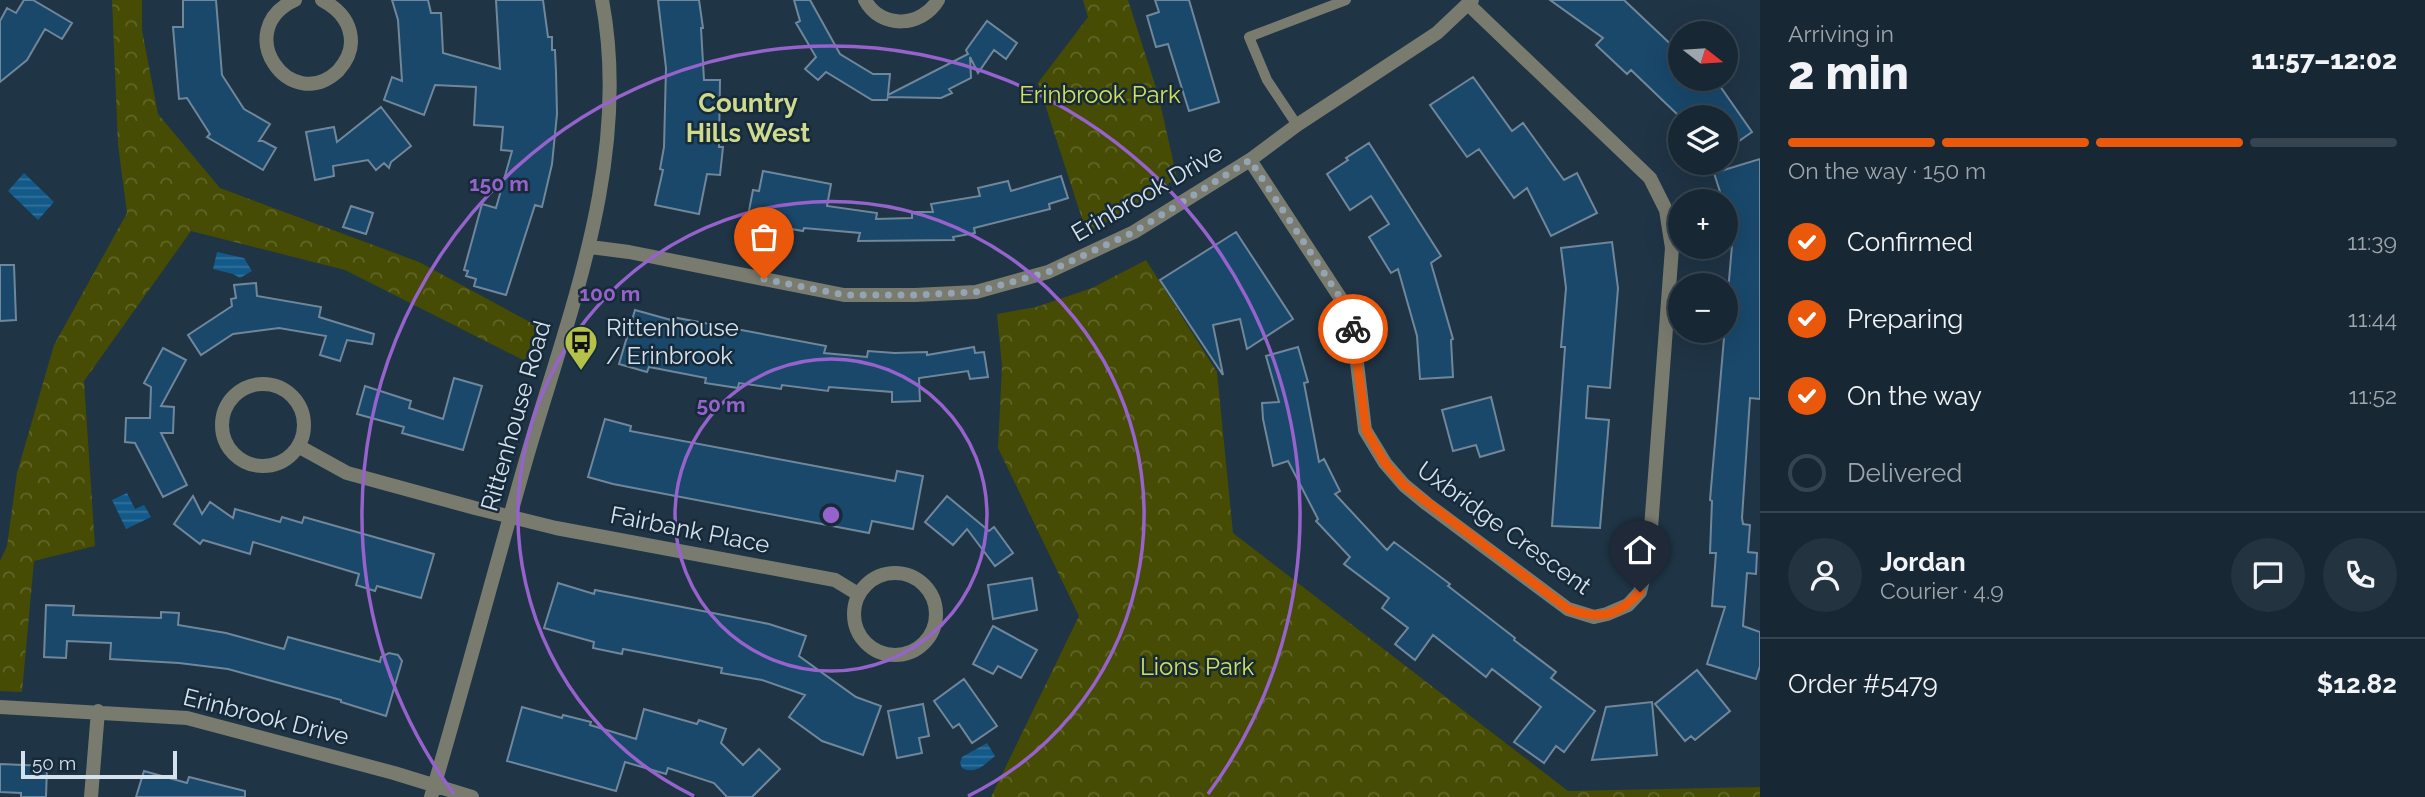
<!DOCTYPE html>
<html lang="en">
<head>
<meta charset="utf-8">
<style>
	body { margin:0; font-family:Raleway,sans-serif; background:#243340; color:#f1f3f6; height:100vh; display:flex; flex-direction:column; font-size:26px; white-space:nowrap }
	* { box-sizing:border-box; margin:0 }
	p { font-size:23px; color:#9ea5ac }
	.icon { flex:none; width:38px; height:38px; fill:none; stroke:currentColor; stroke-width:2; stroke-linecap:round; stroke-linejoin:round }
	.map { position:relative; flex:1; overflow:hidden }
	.sheet { display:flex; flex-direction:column; background:#172734; width:665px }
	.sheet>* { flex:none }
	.needle { width:46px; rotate:107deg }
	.controls { position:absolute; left:1668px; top:21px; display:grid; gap:14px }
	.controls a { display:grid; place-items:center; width:70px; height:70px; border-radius:50%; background:#172734; box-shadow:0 7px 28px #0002,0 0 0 2px #36444f; font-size:35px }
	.scale { position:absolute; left:21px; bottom:18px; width:156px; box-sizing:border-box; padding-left:7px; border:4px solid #d5e1ec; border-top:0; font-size:19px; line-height:24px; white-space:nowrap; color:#d5e1ec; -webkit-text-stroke:5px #162a3a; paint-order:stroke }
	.pin { position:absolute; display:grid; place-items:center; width:60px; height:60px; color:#fff; margin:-72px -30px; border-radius:50% 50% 50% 0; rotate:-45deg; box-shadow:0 0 7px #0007 }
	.pin .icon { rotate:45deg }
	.courier { position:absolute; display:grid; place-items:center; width:70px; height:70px; margin:-35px; border:5px solid #ea580c; border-radius:50%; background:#fff; color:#222; box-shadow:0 2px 9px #0007 }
	.head em { font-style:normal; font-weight:800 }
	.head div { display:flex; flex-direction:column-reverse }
	.head { display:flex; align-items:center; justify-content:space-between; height:119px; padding:0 28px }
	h1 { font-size:46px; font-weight:800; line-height:52px }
	.bar { display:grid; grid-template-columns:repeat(4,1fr); gap:10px 7px; align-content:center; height:84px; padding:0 28px }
	.bar i { height:9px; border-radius:5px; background:#36444f }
	.bar .active { background:#ea580c }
	.bar p { grid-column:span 4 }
	.line { display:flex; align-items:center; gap:18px; padding:0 28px; border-top:2px solid #36444f }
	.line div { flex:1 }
	.round { display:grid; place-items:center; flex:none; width:74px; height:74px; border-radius:37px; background:#243340 }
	ol { padding:0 28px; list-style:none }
	li { display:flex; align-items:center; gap:21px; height:77px }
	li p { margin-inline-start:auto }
	li .icon { padding:7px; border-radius:50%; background:#ea580c; color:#fff; stroke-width:4 }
	li:last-child { color:#9ea5ac }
	li i { width:38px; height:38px; border:4px solid #36444f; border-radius:50% }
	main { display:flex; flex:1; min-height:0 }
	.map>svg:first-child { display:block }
	.forest { fill:url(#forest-crowns) }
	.water { fill:url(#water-rules) }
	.building { fill:#19486b; stroke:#70879b; stroke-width:2 }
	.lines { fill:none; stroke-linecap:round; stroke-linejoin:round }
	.lane { stroke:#797b6f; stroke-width:10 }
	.street { stroke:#797b6f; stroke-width:14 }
	.done { stroke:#95a4b2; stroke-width:7; stroke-dasharray:0 12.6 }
	.route { stroke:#ea580c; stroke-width:9 }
	.ring { fill:none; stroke:#9662cc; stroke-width:3.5 }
	.labels { text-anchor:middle; stroke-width:5; stroke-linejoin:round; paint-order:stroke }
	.park-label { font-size:24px; fill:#d3e25a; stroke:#162a3a }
	.street-label { font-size:24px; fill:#d5e1ec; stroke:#162a3a }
	.poi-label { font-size:24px; fill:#d5e1ec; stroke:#162a3a; text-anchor:start }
	.neighbourhood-label { font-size:26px; font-weight:bold; fill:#cfda8d; stroke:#162a3a }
	.centre { fill:#9662cc; stroke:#162a3a; stroke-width:3.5 }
	.ring-label { font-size:21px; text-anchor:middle; font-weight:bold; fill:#9662cc; stroke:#162a3a; stroke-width:5; stroke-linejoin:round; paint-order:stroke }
</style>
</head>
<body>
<main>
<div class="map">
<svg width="1760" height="797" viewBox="0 0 1760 797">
	<defs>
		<pattern id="forest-crowns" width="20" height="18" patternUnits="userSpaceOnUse" patternTransform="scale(1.75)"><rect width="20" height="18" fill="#464c03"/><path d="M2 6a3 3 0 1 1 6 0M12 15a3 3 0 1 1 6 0" fill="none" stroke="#606628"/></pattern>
		<pattern id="water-rules" width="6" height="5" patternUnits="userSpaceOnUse" patternTransform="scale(1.75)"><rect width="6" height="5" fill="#125a8a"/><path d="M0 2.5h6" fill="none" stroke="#34719b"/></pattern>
	</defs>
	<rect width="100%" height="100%" fill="#1f3445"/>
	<path class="forest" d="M112,0h30v30l16,84 62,74 199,74 118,64 -12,35 -180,-91 -154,-39 -107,150 11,165 -61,15 -12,131 -22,-1v-130l7,-15 10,-73 37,-128 73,-132 -9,-68z
		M1083,0h45l30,94 19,84 -90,56 -49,-151 50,-66z
		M1146,260l71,112 16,161 335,258 192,-4v10h-769l88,-181 -81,-168 4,-82 -5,-52 39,-7 56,-19z"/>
	<path class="water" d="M24,173l30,29 -16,18 -30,-29z
		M217,252l27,6 8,13 -12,7 -7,-4 -20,-5z
		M127,493l8,16 9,-4 7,12 -25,12 -14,-29z
		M987,743l8,13c-10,8 -19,19 -33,12l-2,-5 2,-6z"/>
	<path class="building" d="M24,0h9l39,23 -10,16 -17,-10 -18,31 -27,22v-61l7,-13 9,5z
		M183,0h33l6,75 22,34 26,15 -11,17h4l13,7 -13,22 -56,-33 3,-3 -23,-36 -8,1 -6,-72h10z
		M392,0h36l3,13h10l2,40 57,16 -4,-69h47l5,37h4v13h3l1,22 1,42 -5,50 -10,43 -7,-2 -29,90 -32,-9 2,-7 -10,-3 2,-5 -4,-1 18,-66 14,4 16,-57 -11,-1 2,-23 -29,-2 2,-38 -41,-2 -11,30 -40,-15 8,-23 10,4 -4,-61z
		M658,0h41l4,28h-2l3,52h16l-1,67h4l-3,28 -13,-1 -8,40 -44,-9 8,-35 -3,-1 4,-22 2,-79z
		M794,0h16l30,54 33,20h17l-2,21 80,-41 -2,-4 21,-29 30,22 -11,16 -12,-9 -16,23 -8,-16 1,21 -22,11 3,4 -11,5 -53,-1 -1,3h-15l-46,-28 -8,8 -13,-11 11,-12 -20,-34 4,-2z
		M1155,0h34l30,102 -30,9 -21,-67 -12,3 -9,-31 12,-4z
		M1550,0h74l56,53v26h35l37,53 -26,18v-33h-46l-49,-47 -4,4 -31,-29 7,-7z
		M1473,77l39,54 11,-8 41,57 13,-7 20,40 -46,23 -24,-48 -13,10 -35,-49 -12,8 -37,-52z
		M381,107l30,39 -20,16 -2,6 -5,-5 -8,7 -8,-10 -35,6 1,10 -19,4 -9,-48 28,-5 3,15z
		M1369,143l72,113 -10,7 22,76 -2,1 2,37 -33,2 -3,-43 -19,-67 -7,4 -22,-36 20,-13 -18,-28 -21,14 -23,-36 21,-14 -2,-2z
		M1760,159v240l-10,-1 -8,120 1,6 7,1 -2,27 9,1 -1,21 -9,-1 -4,53 17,6v34l-4,13 -49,-15 18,-57 -13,-1 4,-53h-6l2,-52 -2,-1 23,-266 -7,-24v-9h-3l-9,-28z
		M763,171l68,13 -4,22 50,7 -1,6 36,-1v-6h21l-2,-8 49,-8 -2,-8 30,-7 3,10 50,-15 7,22 -19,6 1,5 -76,19 1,5 -22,4 1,3 -96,1 2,-8 -56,-5 -1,3 -56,-10 6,-31 6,1z
		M351,206l22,7 -7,21 -23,-7z
		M1236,232l57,87 -46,30 -7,-30 -27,6 10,50 -63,-95z
		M1612,242l6,46 -8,100 -22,-2 -2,32 23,2 -9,108 -48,-2 13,-179h-4l5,-59 -5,-40z
		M0,265h14l2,55 -16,1z
		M256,283l1,13 64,11 -2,10 55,17 -2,10 -25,-4 -7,21 -20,-6 6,-19 -47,-8 -46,6 -32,21 -13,-20 44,-29 -1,-7 5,-1 -2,-13z
		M635,310l36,10 1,-3 154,29 -2,7 43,4 1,-6 27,2 32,-1v3l47,-8 1,6 9,-1 4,25 -18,2 -2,-8 -49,7 1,23 -28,1v-10l-63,-5 -1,4 -46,-6 -1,4 -42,-6 -1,5 -33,-5 1,-5 -57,-11 -2,5 -28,-8z
		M1298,347l10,35 -4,1 15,79 5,-3 16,32 -5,3 52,56 7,-8 56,42 -2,2 67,52 -1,2 42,32 -5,6 44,33 -31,41 -8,-6 -12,17 -30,-21 27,-35 -49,-38 -6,8 -53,-42 -18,25 -20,-16 13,-16 -26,-20 7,-10 -45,-34 6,-7 -34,-36 2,-2 -30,-58 -15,5 -10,-47 -1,-16 17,-1 -13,-46z
		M163,348l23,12 -25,46 13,1 -1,26h-12l26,52 -24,12 -28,-54 -10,-1 1,-24h24l1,-31 -7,-4z
		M454,378l28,8 -19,64 -61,-17 2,-6 -47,-13 8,-28 46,15 -2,7 34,11z
		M1491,397l13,53 -24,7 -4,-12 -23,6 -11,-41z
		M605,419l26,7 -1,5 265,50 2,-10 26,5 -10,53 -41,-8 -3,12 -256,-49 -25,-7z
		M193,496l9,18 8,-12 23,16 2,-9 45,13 2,-5 20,6 2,-6 130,37 -13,44 -44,-12 -2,5 -19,-6 3,-11 -106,-32 -3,12 -47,-14 -3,4 -26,-20z
		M947,496l42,35 5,-4 19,26 -18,13 -28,-37 -14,16 -28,-23z
		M1032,578l5,32 -44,9 -5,-34z
		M558,583l36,11 1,-4 174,34 37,12 -7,20 57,41 25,9 -18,49 -41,-14 -33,-24 16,-22 -43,-15 -41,-7 1,-5 -99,-19 -1,5 -29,-6 1,-6 -50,-14z
		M46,605l28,1 -1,9 88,3v-6l18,1 -1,12 48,8 58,16 4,-12 92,25 1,-5 8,-4 9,2 4,6 -16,55 -45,-14v-2l-113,-31 -49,-6 -69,-4 1,-16 -44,-2 -1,17 -22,-1z
		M993,626l44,24 -16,28 -23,-12 -5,8 -20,-10z
		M1697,670l33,41 -35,29 -4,-4 -6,5 -30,-37z
		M964,679l33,47 -25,17 -13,-19 -6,4 -19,-27z
		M1652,702l5,53 -65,5 14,-53z
		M923,704l6,32 -10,2 3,15 -25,5 -9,-47z
		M522,707l40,11 1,-3 28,7 -1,3 46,14 8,-30 53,15 2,-4 27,9 -5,14 22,22 16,-16 21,20 -28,28h-25l-13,-14 -46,-15 -2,6 -41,-12 -9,29 -109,-30z
		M0,764l47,2 -1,31h-25v-4l-21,-1z
		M144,771l43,12 2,-6 56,14v6h-109z"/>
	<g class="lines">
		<path class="lane" d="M1297,125l-30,-45 -18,-43 97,-37"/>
		<path class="street" d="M295,0c-65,30 -5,116 43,71 7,-8 13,-18 13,-29 0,-20 -12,-33 -29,-42
			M865,0c16,30 57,27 73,0
			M1250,160l93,142 10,27 12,101 20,33 19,22 23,19 141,105 26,8 13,-3 21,-9 12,-13 9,-37 23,-307 -6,-38 -16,-32 -182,-174
			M590,247l39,5 215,43h71l61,-3 72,-20 86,-40 116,-72 47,-35 140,-92 35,-33
			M222 425a41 41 0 1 1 82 0a41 41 0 1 1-82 0Z
			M298,446l49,27 128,35 81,20 279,52 23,14
			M854 614a41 41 0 1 1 82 0a41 41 0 1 1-82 0Z
			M0,707l187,11 207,55 78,24
			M91,797l7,-86
			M431,797c33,-112 63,-225 95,-337 43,-148 106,-302 76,-460"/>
	</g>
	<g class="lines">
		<path class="done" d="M764,279l80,16h71l61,-3 72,-20 60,-28 26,-12 116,-72 93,142 10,27"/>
		<path class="route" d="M1353,329l13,101 19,33 19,22 164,124c31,11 49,8 72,-17"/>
	</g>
	<g class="ring">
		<circle cx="831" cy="515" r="156"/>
		<path d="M694 796A313 313 0 1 1 968 796"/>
		<path d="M454 794A469 469 0 1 1 1208 794"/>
	</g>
	<defs>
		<symbol id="bus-pin" viewBox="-11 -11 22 30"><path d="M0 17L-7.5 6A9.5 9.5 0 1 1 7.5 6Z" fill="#b5c249" stroke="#162a3a"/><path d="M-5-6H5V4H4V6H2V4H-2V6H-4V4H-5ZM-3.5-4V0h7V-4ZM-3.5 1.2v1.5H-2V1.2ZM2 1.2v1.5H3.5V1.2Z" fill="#111"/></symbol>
	</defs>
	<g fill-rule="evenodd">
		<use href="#bus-pin" x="562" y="323" width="38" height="52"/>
	</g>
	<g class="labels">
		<g class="park-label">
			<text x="1100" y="103">Erinbrook Park</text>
			<text x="1197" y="675">Lions Park</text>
		</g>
		<g class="street-label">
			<text transform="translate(1147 193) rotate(-30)" y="8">Erinbrook Drive</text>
			<text transform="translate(516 416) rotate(-74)" y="8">Rittenhouse Road</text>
			<text transform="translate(1504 528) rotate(36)" y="8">Uxbridge Crescent</text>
			<text transform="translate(690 530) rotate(11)" y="8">Fairbank Place</text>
			<text transform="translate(266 717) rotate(14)" y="8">Erinbrook Drive</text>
		</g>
		<g class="poi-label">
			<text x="606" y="336">Rittenhouse<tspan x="606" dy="28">/ Erinbrook</tspan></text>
		</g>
		<g class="neighbourhood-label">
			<text x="748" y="112">Country<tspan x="748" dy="30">Hills West</tspan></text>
		</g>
	</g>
	<circle cx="831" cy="515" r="10" class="centre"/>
	<g class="ring-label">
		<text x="499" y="191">150 m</text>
		<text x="610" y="301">100 m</text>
		<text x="721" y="412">50 m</text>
	</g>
</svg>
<div class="controls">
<a><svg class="needle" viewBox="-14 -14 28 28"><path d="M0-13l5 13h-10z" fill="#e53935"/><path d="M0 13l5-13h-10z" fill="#9ea5ac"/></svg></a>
<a><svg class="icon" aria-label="layers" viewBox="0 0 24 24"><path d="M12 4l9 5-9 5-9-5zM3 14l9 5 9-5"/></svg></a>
<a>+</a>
<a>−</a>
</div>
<div class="scale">50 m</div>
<div class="pin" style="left:764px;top:279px;background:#ea580c"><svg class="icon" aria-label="bag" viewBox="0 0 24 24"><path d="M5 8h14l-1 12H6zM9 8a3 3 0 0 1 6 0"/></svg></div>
<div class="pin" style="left:1640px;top:592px;background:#1f2937"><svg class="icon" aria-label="home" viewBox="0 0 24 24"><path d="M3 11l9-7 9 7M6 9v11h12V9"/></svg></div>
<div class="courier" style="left:1353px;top:329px"><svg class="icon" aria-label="bike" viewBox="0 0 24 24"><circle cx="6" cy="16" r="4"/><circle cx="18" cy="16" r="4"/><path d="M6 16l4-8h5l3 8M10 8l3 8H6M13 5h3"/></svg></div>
</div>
<section class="sheet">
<div class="head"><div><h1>2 min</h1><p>Arriving in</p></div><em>11:57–12:02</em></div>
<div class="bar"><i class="active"></i><i class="active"></i><i class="active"></i><i></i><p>On the way · 150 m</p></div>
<ol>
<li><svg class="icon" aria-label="check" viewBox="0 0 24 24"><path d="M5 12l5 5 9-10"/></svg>Confirmed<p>11:39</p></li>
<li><svg class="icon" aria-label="check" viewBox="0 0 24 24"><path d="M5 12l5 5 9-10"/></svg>Preparing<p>11:44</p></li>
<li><svg class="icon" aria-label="check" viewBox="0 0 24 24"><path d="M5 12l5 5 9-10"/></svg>On the way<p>11:52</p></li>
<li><i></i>Delivered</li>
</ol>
<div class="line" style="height:126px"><a class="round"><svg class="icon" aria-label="person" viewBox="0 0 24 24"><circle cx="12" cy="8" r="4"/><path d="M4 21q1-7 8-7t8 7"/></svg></a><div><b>Jordan</b><p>Courier · 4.9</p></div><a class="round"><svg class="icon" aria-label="chat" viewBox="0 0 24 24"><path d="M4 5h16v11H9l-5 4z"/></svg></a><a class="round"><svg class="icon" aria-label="phone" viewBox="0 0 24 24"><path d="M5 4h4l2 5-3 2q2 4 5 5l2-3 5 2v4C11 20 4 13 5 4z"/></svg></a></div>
<div class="line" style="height:91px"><div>Order #5479</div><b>$12.82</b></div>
</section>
</main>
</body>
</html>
